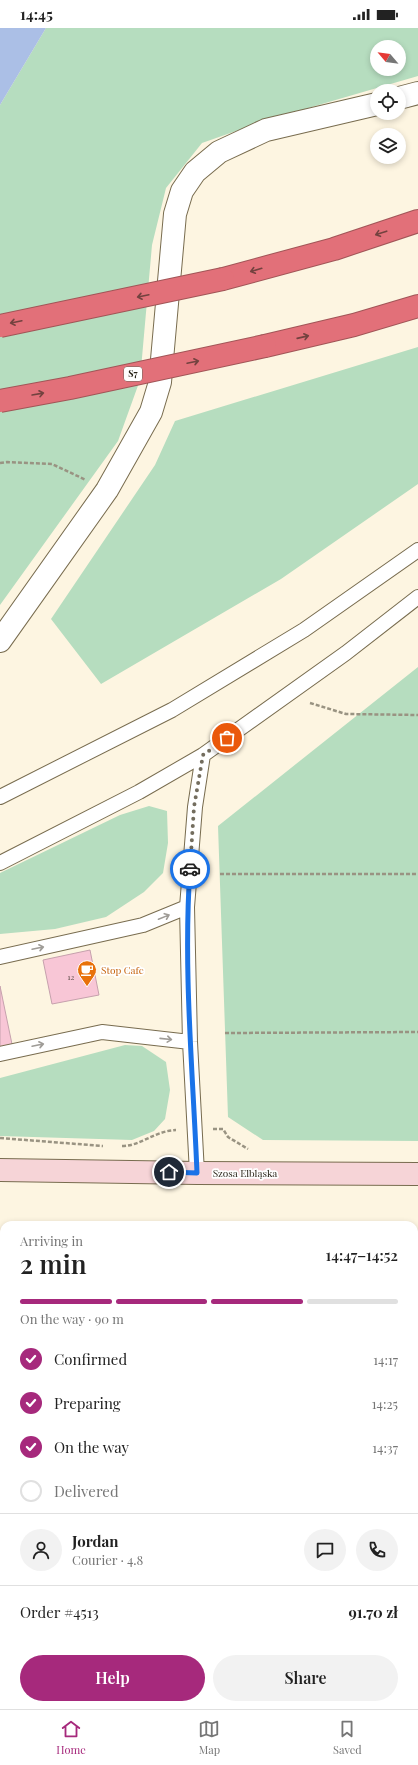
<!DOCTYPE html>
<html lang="en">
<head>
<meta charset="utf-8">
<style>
	body { margin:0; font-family:"Playfair Display",serif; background:#f2f2f2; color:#222; height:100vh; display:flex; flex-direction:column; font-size:15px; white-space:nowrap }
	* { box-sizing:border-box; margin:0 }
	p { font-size:13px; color:#767676 }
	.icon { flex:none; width:22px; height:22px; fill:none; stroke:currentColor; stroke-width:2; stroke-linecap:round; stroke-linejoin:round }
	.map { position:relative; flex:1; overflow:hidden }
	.panel { position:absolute; left:0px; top:1193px; width:418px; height:488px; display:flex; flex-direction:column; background:#fff; border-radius:12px 12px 0 0; box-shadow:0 2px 6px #0003 }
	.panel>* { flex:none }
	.needle { width:26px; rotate:299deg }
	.buttons { position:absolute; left:370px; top:12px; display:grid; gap:8px }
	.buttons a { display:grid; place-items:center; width:36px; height:36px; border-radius:50%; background:#fff; box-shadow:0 2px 6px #0003; font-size:20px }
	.pin { position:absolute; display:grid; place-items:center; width:34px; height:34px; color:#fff; margin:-17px; border:2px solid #fff; border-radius:50%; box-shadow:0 1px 4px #0007 }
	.courier { position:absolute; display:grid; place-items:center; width:40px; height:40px; margin:-20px; border:3px solid #1a73e8; border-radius:50%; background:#fff; color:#222; box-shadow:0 1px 5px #0007 }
	.summary em { font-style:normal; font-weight:600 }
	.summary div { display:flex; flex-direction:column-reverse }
	.summary { display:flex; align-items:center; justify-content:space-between; height:68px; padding:0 20px }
	h1 { font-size:26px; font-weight:600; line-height:30px }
	.bar { display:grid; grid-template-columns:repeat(4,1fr); gap:6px 4px; align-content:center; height:48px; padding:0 20px }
	.bar i { height:5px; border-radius:3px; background:#e0e0e0 }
	.bar .selected { background:#a6297c }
	.bar p { grid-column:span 4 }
	.line { display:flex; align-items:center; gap:10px; padding:0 20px; border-top:1px solid #e0e0e0 }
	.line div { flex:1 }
	.round { display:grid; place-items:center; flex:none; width:42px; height:42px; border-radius:21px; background:#f2f2f2 }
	ol { padding:0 20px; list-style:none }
	li { display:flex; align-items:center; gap:12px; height:44px }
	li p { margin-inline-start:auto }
	li .icon { padding:4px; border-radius:50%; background:#a6297c; color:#fff; stroke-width:4 }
	li:last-child { color:#767676 }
	li i { width:22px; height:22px; border:2px solid #e0e0e0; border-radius:50% }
	.cta { display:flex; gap:8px; margin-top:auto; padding:8px 20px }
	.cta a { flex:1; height:46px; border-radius:24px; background:#a6297c; color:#fff; font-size:16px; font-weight:600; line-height:46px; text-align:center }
	.cta a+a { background:#f2f2f2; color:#222 }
	.status { display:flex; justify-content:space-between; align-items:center; height:28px; padding:0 20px; background:#fff; direction:ltr }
	.status svg { height:11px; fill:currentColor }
	.tabs { display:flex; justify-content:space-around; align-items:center; height:56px; border-top:1px solid #e0e0e0; background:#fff; font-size:11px; color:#767676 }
	.tabs a { display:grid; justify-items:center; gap:2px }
	.tabs .selected { color:#a6297c }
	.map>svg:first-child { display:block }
	.green { fill:#b6ddbf; fill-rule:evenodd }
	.water { fill:#abbfe6 }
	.building { fill:#f8c6d6; stroke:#c6a1ad }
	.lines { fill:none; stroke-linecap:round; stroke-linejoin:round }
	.lane-casing { stroke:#786c4f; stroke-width:16 }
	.street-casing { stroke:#786c4f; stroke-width:24 }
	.secondary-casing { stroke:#786c4f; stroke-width:24 }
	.highway-casing { stroke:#a15557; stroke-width:24 }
	.path { stroke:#999382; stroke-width:2.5; stroke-dasharray:4 2; stroke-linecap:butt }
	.lane { stroke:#fff; stroke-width:14 }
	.street { stroke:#fff; stroke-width:22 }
	.secondary { stroke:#f6d4d7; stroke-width:22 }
	.highway { stroke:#e27079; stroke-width:22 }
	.highway-bridge-casing { stroke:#a15557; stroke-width:24; stroke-linecap:butt }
	.highway-bridge { stroke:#e27079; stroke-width:22 }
	.oneway { stroke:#73423f }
	.oneway2 { stroke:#9f9c97 }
	.done { stroke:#736d5e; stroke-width:4; stroke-dasharray:0 7.2 }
	.route { stroke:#1a73e8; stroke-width:5 }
	.labels { text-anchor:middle; stroke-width:3.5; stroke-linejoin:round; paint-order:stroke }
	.number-label { font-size:8px; fill:#5d4c48 }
	.shield { fill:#fff; stroke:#69665d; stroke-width:1 }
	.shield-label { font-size:9px; font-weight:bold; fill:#292418 }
	.food-label { font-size:10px; fill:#c56008; stroke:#fff; text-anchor:start }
	.street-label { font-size:10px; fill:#292418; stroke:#fff }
</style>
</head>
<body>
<div class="status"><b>14:45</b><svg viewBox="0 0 49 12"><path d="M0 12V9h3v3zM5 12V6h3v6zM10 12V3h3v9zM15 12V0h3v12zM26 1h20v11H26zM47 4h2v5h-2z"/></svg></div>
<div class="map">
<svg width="418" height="1681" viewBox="0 0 418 1681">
	<rect width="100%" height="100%" fill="#fdf5e1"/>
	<path class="green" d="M46,0h372v48l-151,44 -65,23 -36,45 -14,57 -12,135 -22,61 -118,164v-500zM377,19h22v22h-22z
		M418,319v137l-137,95 -180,105 -50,-65 104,-154 20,-44z
		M418,639v474l-155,-1 -35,-23 -10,-291z
		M149,778l18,5 1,32 -5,30 -19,19 -38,25 -51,12 -55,5v-61l120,-58z
		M125,1017l17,1 24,16 4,28 -5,29 -11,12 -22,9 -132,-4v-58z"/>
	<path class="water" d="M0,0h46l-46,77z"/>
	<path class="building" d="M90,922l9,45 -47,9 -9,-44z
		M0,958l13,63 -13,3z
		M0,1221h3l-1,30h-2z
		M0,1300h3l-1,30h-2z
		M417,1367l1,51 -4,3v-52z
		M0,1420h4v32h-4z
		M0,1470h4v28h-4z
		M414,1587l4,1v9l-4,11z
		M79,1677h41l-2,4h-41z
		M342,1677h48l-2,4h-40z"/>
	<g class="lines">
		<defs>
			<path id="lane" d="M0,769l172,-87 132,-80 114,-80
				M0,835l139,-71 64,-37 143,-102 72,-56
				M0,929l143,-32 44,-18
				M0,1026l102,-22 88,10
				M197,1145l-7,-131 -3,-135 8,-100 8,-52"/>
			<path id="street" d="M399,70l19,-5
				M0,613l107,-151 44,-78 9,-30 15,-168 7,-23 13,-19 24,-20 47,-22 111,-26
				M0,1376h4
				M31,1681l2,-4
				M308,1681l2,-4"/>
			<path id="secondary" d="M0,1142l197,3 221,1"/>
			<path id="highway" d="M223,251l111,-30 84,-28
				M265,318l89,-21 64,-19"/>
		</defs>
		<use href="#lane" class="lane-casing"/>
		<use href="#street" class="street-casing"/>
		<use href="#secondary" class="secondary-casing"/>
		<use href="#highway" class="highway-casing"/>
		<path class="path" d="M0,435l7,-1 45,2 34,16
			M310,675l36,11 72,1
			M220,846h198
			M225,1005l193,-1
			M213,1101h10l5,8 20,12
			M0,1110l103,8
			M122,1118c19,0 32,-15 54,-16
			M414,1641l4,1"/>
		<use href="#lane" class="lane"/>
		<use href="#street" class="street"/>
		<use href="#secondary" class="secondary"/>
		<use href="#highway" class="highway"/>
		<defs>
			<path id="highway-bridge" d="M0,298l223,-47
				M0,373l70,-13 195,-42"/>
		</defs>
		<use href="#highway-bridge" class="highway-bridge-casing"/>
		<use href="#highway-bridge" class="highway-bridge"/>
	</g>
	<defs><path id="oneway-shaft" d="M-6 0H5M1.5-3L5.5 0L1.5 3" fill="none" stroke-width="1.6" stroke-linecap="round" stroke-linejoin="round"/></defs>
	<g class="oneway">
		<use href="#oneway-shaft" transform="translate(381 205) rotate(162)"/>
		<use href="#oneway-shaft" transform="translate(256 242) rotate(164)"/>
		<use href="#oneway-shaft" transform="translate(143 268) rotate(168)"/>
		<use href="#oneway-shaft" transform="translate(16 294) rotate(168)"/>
		<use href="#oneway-shaft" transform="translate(303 309) rotate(-13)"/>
		<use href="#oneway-shaft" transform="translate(193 334) rotate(-12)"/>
		<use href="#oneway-shaft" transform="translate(38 366) rotate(-10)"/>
	</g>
	<g class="oneway2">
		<use href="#oneway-shaft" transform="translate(164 889) rotate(-22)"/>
		<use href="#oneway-shaft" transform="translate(38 920) rotate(-12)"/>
		<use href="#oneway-shaft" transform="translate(166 1011) rotate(6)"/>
		<use href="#oneway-shaft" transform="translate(38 1017) rotate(-12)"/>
	</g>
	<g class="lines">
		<path class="done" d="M190,841l4,-62 9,-52 24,-17"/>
		<path class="route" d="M169,1144l28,1c-4,-101 -14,-203 -7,-304"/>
	</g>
	<defs>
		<symbol id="cafe-pin" viewBox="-11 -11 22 30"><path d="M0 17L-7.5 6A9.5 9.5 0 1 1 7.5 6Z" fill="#e8710a" stroke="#fff"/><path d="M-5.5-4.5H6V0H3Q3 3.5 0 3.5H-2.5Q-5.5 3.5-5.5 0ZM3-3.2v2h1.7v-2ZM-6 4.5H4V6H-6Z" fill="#fff"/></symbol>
	</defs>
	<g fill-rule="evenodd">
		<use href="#cafe-pin" x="76" y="931" width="22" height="30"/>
	</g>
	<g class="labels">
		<g class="number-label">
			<text x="71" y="952">12</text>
		</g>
		<rect class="shield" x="124" y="339" width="18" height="14" rx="3"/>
		<g class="shield-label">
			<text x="133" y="349">S7</text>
		</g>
		<g class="food-label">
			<text x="101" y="946">Stop Cafe</text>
		</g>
		<g class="street-label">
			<text x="245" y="1149">Szosa Elbląska</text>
		</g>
	</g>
</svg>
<div class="buttons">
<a><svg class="needle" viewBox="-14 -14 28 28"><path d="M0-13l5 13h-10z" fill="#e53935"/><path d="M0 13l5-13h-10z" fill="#767676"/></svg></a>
<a><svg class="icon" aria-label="locate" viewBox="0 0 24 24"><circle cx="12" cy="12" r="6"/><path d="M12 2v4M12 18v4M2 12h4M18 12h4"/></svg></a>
<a><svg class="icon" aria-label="layers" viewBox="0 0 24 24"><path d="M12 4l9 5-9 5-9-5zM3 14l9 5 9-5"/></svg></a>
</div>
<div class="pin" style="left:227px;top:710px;background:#ea580c"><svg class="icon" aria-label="bag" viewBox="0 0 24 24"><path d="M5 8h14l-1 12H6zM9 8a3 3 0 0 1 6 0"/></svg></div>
<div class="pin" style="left:169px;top:1144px;background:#1f2937"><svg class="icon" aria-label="home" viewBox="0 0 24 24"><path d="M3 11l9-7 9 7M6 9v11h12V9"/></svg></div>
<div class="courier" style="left:190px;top:841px"><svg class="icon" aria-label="car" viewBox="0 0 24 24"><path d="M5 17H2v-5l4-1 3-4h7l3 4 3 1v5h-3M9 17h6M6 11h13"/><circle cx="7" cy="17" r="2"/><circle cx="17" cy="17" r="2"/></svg></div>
<section class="panel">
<div class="summary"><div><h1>2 min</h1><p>Arriving in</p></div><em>14:47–14:52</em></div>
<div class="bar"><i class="selected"></i><i class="selected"></i><i class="selected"></i><i></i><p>On the way · 90 m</p></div>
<ol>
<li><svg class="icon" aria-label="check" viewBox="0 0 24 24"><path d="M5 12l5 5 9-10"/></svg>Confirmed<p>14:17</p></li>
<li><svg class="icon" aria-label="check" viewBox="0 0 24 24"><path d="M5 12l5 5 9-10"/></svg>Preparing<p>14:25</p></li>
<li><svg class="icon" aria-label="check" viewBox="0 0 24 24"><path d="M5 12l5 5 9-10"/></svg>On the way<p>14:37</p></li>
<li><i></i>Delivered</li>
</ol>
<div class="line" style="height:72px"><a class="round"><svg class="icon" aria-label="person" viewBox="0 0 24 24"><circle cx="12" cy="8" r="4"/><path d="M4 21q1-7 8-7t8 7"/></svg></a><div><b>Jordan</b><p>Courier · 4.8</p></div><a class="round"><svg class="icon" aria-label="chat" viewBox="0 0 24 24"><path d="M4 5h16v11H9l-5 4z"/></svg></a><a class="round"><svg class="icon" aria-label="phone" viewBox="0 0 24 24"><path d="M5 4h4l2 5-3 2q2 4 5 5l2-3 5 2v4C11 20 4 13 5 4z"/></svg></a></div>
<div class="line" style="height:52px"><div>Order #4513</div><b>91.70 zł</b></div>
<div class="cta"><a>Help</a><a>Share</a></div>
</section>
</div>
<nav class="tabs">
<a class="selected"><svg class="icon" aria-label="home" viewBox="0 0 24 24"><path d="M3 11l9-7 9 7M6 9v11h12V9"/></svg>Home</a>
<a><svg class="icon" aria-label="map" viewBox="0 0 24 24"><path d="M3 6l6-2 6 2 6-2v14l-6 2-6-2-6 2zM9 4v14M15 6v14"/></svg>Map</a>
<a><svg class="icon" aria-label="saved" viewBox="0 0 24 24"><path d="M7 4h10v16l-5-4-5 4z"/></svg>Saved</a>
</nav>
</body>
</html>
